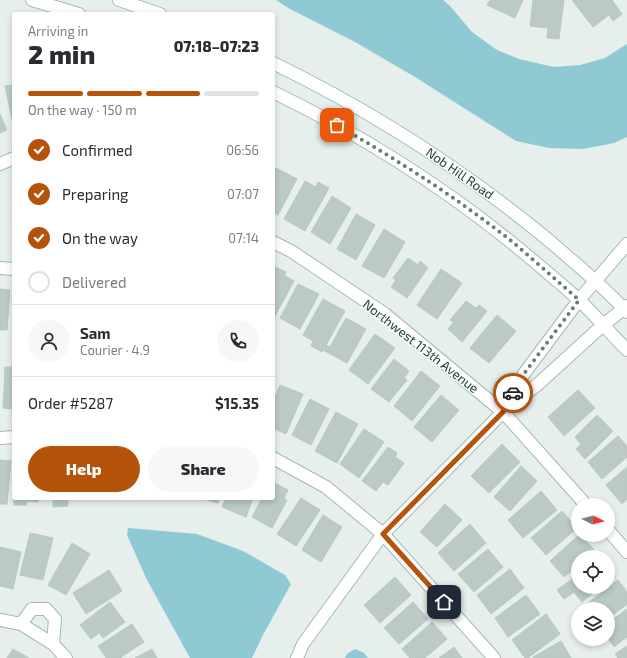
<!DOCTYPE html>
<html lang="en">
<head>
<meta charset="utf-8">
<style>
	body { margin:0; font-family:"Exo 2",sans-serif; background:#f7f7f7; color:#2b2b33; height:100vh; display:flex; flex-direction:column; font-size:15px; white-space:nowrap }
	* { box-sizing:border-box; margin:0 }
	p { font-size:13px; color:#7c7c81 }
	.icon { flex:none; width:22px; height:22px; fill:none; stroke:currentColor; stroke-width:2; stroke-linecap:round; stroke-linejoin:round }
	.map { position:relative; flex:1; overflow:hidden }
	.side { position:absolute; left:12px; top:12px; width:263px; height:488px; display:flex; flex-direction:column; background:#fff; border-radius:4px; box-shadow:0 2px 6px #0003 }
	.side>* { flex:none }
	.needle { width:26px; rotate:96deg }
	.buttons { position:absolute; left:571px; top:498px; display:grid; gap:8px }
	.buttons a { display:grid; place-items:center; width:44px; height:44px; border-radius:50%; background:#fff; box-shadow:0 2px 6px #0003; font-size:20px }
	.pin { position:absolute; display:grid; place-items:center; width:34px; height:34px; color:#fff; margin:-17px; border-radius:8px; box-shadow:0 2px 6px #0006 }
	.courier { position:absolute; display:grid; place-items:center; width:40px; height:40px; margin:-20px; border:3px solid #b45309; border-radius:50%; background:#fff; color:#222; box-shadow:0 1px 5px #0007 }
	.head em { font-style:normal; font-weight:800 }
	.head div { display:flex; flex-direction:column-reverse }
	.head { display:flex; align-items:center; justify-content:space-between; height:68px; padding:0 16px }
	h1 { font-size:26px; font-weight:800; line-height:30px }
	.bar { display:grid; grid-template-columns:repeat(4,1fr); gap:6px 4px; align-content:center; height:48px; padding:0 16px }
	.bar i { height:5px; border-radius:3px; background:#e1e1e2 }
	.bar .current { background:#b45309 }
	.bar p { grid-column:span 4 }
	.line { display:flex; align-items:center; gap:10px; padding:0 16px; border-top:1px solid #e1e1e2 }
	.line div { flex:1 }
	.round { display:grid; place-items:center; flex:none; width:42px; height:42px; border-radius:21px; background:#f7f7f7 }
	ol { padding:0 16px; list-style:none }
	li { display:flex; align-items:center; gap:12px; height:44px }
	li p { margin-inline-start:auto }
	li .icon { padding:4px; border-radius:50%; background:#b45309; color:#fff; stroke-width:4 }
	li:last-child { color:#7c7c81 }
	li i { width:22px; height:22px; border:2px solid #e1e1e2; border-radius:50% }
	.button { display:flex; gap:8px; margin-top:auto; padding:8px 16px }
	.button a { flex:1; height:46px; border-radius:24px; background:#b45309; color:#fff; font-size:16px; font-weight:800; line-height:46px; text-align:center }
	.button a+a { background:#f7f7f7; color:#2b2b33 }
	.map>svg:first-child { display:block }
	.water { fill:#8ec9d4 }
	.building { fill:#bbcac4; stroke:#b8c9c2 }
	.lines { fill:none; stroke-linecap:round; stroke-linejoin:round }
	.street-casing { stroke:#a8b8b2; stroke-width:14 }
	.secondary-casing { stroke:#a4bbb3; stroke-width:14 }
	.street { stroke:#fff; stroke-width:12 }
	.secondary { stroke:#fff; stroke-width:12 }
	.done { stroke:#687f78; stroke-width:4; stroke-dasharray:0 7.2 }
	.route { stroke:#b45309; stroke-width:5 }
	.labels { text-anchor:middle; stroke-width:3; stroke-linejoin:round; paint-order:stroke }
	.street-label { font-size:13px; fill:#24423a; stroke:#f7fbf9 }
</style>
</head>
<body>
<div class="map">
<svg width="627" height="658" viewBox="0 0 627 658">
	<rect width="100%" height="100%" fill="#e6efeb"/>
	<path class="water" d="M276,0h167l7,6 22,26 25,18 22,9 35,8 26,-2 25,-7 22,-14v93l-13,6 -31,6 -34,-1 -33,-7 -101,-64 -60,-35 -65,-33z
		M128,528l69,6 46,17 42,24 6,9 -28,51 -11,23h-62l-43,-78 -20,-45z
		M355,649l9,4 4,5h-23l2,-4z"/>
	<path class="building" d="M490,0h33l-8,18 -28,-13z
		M533,0h31l-5,39 -12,-1 1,-10 -18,-2z
		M572,0h40l10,14 -9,7 -4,-6 -16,12z
		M14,85v39h-1l-8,-38z
		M0,114l7,16 -7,3z
		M276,168l21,11 -19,36 -5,-3v-39z
		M305,181l11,6 2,-5 11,6 -24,43 -21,-12z
		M332,196l19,12 -21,36 -19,-12z
		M356,214l19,11 -19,35 -19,-11z
		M384,229l21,13 -21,36 -22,-12z
		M408,258l10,7 2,-4 8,7 -21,30 -16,-11 5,-7 -3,-2z
		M273,266l13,6 -2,3 10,6 -20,37z
		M441,269l21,14 -25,36 -20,-14z
		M298,284l21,10 -19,35 -20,-11z
		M0,289l10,1 -3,40h-7z
		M323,299l22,12 -19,34 4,2 16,-29 20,11 -19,34 -24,-13 -1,2 -11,-6 2,-5 -10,-6z
		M466,301l10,7 3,-3 8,6 -25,31 -14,-13 6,-7 -4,-2z
		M497,315l19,16 -27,32 -19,-15z
		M375,334l20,14 -27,36 -19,-14z
		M394,359l15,12 -5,7 3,2 -18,22 -18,-13z
		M5,367h9v42l-11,-1z
		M421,371l19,15 -28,35 -18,-15z
		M280,385l23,9 -17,40 -13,-6v-26z
		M578,390l17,18 -31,28 -16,-19z
		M441,395l18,15 -27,32 -18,-15z
		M310,399l19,10 -18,36 -19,-10z
		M336,412l22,12 -21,39 -22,-12z
		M597,415l16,16 -28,28 -9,-10 5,-5 -6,-7z
		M364,429l20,13 -25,36 -19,-14z
		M618,436l9,10v11l-25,22 -14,-17z
		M502,444l18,18 -31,31 -18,-17z
		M388,447l9,6 -2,4 9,6 -16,22 -5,-3 -7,9 -14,-10z
		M0,460l11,1 -4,43h-7z
		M521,466l16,15 -27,30 -16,-14z
		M627,467v32l-5,5 -16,-19z
		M273,482l15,8 -4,8 3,2 -15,28 -20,-11 10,-19h11z
		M541,491l16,19 -34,28 -15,-18z
		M14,493v5h24v4l-11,-1 -1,4h-12z
		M44,498h24v8l-15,1v-8h-9z
		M200,498h19l-1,5z
		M226,498h27l-7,19 -24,-10z
		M301,498l19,12 -24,36 -19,-12z
		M445,504l17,16 -25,27 -17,-15z
		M562,511l15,17 -31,27 -15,-17z
		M323,515l19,12 -21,35 -19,-12z
		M470,524l16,19 -32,28 -16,-18z
		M30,533l23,5 -10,42 -23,-5z
		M579,535h2l14,16 -7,6h-10v8l-14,12 -14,-16z
		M72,543l18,11 -24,41 -18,-10z
		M0,547l21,5 -8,37 -13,-3z
		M488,549l15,18 -29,25 -16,-18z
		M608,566l7,10 -7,6z
		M510,569l14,19 -33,26 -14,-19z
		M109,570l13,21 -36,23 -13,-21z
		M578,575v12h23l-19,15 -8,-10 -10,7 -7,-9z
		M395,577l16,18 -31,28 -16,-18z
		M618,580l9,12v12l-19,15v-10h-21l-3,-3z
		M526,595l14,19 -32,23 -13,-19z
		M110,602l15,20 -22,16 -4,-5 -8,6 -11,-14z
		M413,602l15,17 -29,25 -15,-16z
		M627,609v28l-13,10 -6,-9v-15z
		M546,614l14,20 -32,24h-3l-13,-18z
		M432,622l15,17 -22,19h-15l-8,-9z
		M132,624l12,18 -24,16h-14l-8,-12z
		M561,641l10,17h-37l-1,-1z
		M627,646v12h-9l-3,-4z
		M454,647l8,11h-23z
		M13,649l16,9h-22z
		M152,649l5,9h-22z"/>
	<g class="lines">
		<defs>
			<path id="street" d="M0,164l14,-6
				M273,242l18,9 94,63 118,98 83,93
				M0,268l14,1
				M506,407l17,-32 56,-75
				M0,438l14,-1
				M273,458l53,29 57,47 111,124
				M608,530l19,22
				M0,620l21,4 32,20 13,14
				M21,624l11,-15h14l9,10 -2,25
				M297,658l6,-14 80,-110 120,-122 34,-27 66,-60"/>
			<path id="secondary" d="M32,0l47,14
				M119,0l41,14
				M273,63c99,48 188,105 273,175 28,24 56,47 81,74
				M273,92c97,47 188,106 269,176 13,11 25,21 37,32 17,16 32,34 48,50
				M579,300l48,-56
				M603,325l24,-19"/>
		</defs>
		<use href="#street" class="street-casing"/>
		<use href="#secondary" class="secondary-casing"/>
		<use href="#street" class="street"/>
		<use href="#secondary" class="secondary"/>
	</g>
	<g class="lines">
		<path class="done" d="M337,125c60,35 119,72 173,115 23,19 46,40 69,60l-56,75 -10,18"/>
		<path class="route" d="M444,602l-61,-68 120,-122 10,-19"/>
	</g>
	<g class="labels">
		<g class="street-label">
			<text transform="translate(460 173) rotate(35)" y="5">Nob Hill Road</text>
			<text transform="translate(421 346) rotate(38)" y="5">Northwest 113th Avenue</text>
		</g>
	</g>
</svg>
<div class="buttons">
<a><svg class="needle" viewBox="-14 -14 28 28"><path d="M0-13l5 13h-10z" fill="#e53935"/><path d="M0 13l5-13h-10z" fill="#7c7c81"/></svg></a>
<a><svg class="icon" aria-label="locate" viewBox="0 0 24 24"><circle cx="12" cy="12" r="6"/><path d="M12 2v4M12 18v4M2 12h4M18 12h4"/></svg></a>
<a><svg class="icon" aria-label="layers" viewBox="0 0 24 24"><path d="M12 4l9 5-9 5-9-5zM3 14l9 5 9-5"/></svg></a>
</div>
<div class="pin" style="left:337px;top:125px;background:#ea580c"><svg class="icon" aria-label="bag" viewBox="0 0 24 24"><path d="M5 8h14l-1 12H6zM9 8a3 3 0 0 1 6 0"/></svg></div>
<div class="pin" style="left:444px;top:602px;background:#1f2937"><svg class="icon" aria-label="home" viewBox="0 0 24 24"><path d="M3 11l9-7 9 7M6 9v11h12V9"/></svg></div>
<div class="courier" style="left:513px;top:393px"><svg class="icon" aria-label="car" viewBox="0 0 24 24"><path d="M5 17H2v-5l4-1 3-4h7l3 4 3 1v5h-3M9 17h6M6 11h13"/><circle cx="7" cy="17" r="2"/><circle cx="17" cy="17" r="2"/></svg></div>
<section class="side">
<div class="head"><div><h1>2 min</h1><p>Arriving in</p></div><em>07:18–07:23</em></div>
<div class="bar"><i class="current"></i><i class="current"></i><i class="current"></i><i></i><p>On the way · 150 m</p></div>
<ol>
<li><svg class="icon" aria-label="check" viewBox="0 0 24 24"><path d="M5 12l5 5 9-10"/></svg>Confirmed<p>06:56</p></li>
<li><svg class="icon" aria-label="check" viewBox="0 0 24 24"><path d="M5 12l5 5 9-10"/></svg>Preparing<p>07:07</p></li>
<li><svg class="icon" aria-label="check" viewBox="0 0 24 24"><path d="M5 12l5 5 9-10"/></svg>On the way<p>07:14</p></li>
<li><i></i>Delivered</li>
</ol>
<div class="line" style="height:72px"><a class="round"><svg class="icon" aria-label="person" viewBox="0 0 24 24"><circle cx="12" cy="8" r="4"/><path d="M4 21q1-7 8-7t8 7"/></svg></a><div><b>Sam</b><p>Courier · 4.9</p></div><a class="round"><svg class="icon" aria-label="phone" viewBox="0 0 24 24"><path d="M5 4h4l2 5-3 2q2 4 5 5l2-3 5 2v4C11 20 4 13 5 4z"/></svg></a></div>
<div class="line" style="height:52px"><div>Order #5287</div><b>$15.35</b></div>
<div class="button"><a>Help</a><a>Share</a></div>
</section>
</div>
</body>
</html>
